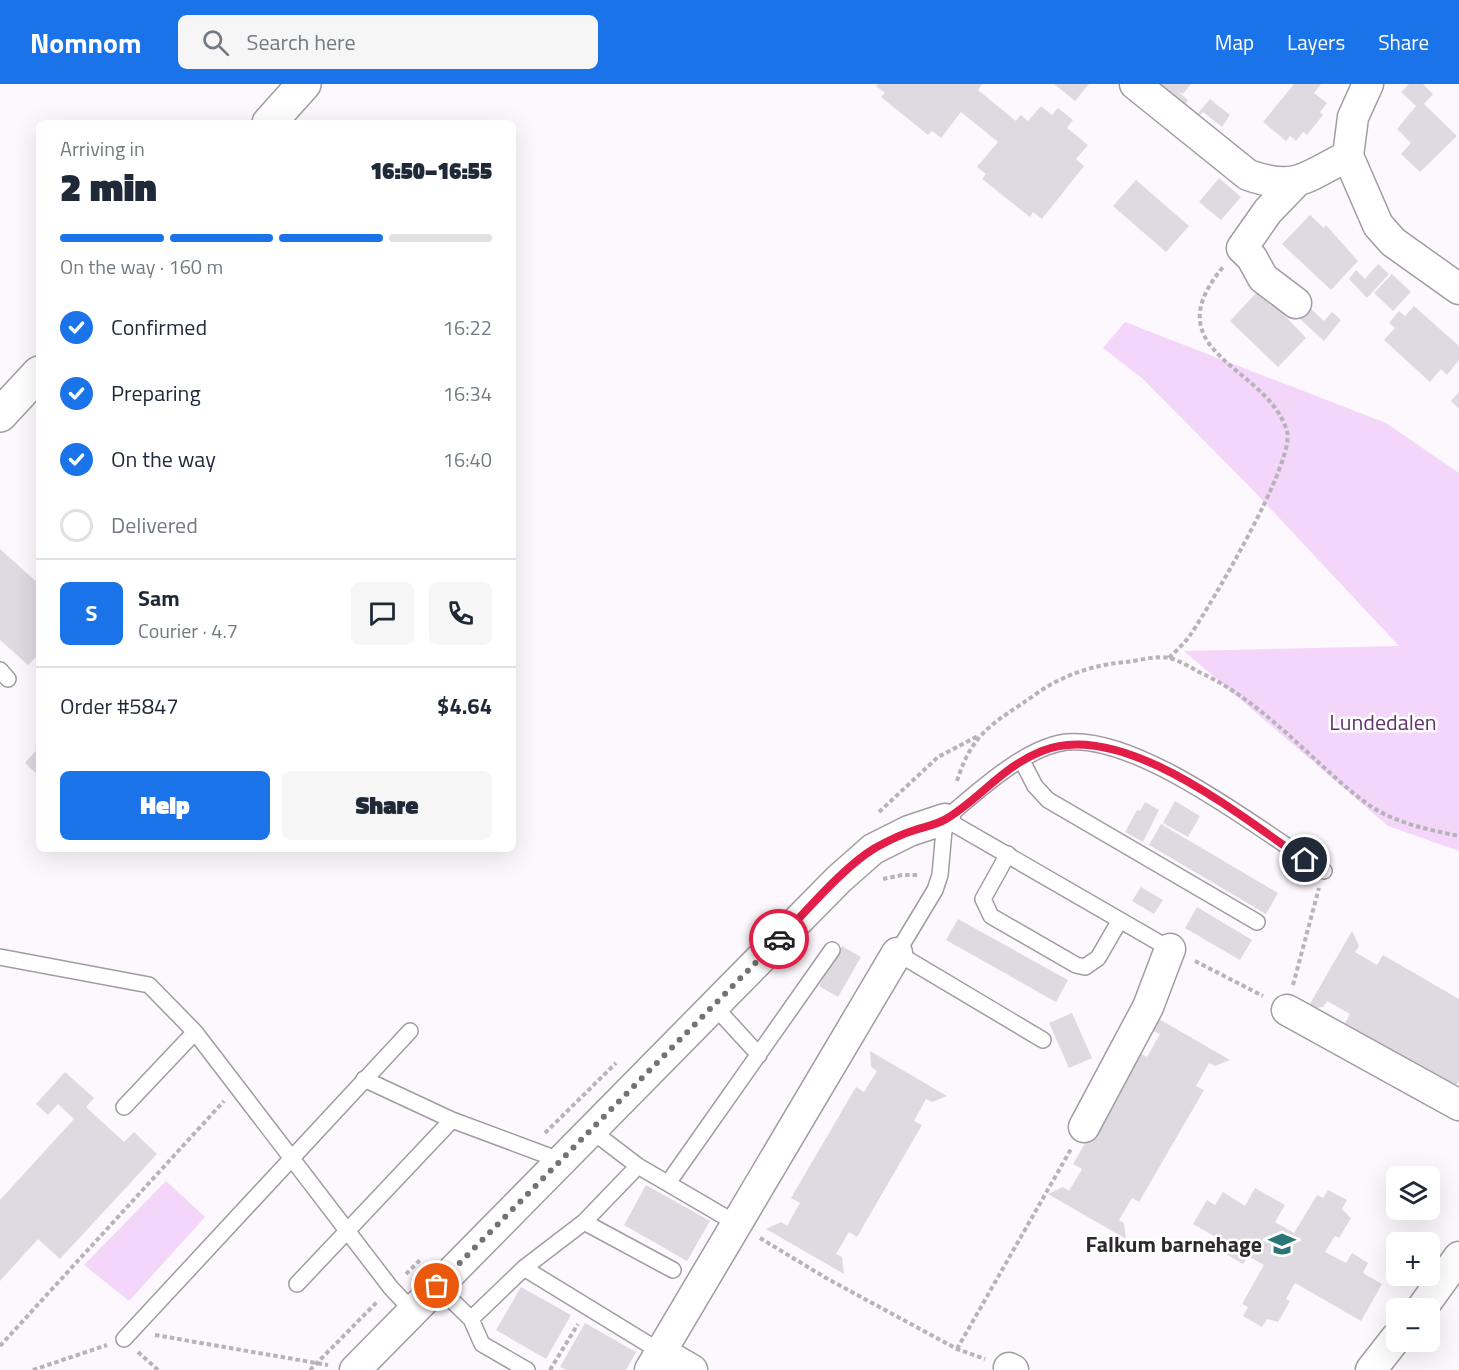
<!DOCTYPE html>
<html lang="en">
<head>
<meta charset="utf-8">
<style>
	body { margin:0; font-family:"Titillium Web",sans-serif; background:#f6f6f7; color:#1f2937; height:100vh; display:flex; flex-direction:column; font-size:22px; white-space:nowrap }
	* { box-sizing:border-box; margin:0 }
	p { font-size:20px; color:#747a83 }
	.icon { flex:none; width:33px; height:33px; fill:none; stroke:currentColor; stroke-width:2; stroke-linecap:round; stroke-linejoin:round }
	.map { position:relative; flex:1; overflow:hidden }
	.details { position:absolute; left:36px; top:36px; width:480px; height:732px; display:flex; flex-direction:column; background:#fff; border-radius:9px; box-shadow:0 6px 24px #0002 }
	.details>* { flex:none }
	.controls { position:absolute; left:1386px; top:1082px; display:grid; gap:12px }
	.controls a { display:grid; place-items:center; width:54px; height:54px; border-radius:9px; background:#fff; box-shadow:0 6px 24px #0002; font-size:30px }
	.pin { position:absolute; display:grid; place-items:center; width:51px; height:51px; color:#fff; margin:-26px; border:3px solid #fff; border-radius:50%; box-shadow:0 2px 6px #0007 }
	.courier { position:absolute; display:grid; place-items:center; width:60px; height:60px; margin:-30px; border:4px solid #e11d48; border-radius:50%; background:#fff; color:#222; box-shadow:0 2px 8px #0007 }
	.overview em { font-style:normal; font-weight:800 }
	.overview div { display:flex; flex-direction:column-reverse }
	.overview { display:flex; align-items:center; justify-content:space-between; height:102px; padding:0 24px }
	h1 { font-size:39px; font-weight:800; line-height:45px }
	.bar { display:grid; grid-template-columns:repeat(4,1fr); gap:9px 6px; align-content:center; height:72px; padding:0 24px }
	.bar i { height:8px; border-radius:4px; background:#e0e1e3 }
	.bar .selected { background:#1a73e8 }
	.bar p { grid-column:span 4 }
	.line { display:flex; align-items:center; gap:15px; padding:0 24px; border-top:2px solid #e0e1e3 }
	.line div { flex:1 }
	.round { display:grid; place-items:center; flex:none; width:63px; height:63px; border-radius:9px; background:#f6f6f7 }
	ol { padding:0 24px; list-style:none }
	li { display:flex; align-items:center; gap:18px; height:66px }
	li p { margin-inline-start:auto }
	li .icon { padding:6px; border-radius:50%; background:#1a73e8; color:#fff; stroke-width:4 }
	li:last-child { color:#747a83 }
	li i { width:33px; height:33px; border:3px solid #e0e1e3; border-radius:50% }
	.action { display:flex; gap:12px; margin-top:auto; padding:12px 24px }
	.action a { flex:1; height:69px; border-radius:9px; background:#1a73e8; color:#fff; font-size:24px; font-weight:800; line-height:69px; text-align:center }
	.action a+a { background:#f6f6f7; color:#1f2937 }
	header { display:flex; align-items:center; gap:36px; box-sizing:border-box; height:84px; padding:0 30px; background:#1a73e8; color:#fff }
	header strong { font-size:28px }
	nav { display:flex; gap:33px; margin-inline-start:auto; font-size:21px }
	.search { width:420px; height:54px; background:#f6f6f7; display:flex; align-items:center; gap:15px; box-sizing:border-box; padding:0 21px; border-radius:9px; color:#747a83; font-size:22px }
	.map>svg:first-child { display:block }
	.green { fill:#f3d6fa }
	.building { fill:#dfd9e1 }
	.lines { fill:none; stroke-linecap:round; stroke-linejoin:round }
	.service-casing { stroke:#a19ba2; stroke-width:18 }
	.minor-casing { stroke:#a19ba2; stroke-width:33 }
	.tertiary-casing { stroke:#a19ba2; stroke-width:36 }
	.path { stroke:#b7b3b8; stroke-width:4; stroke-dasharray:4.5 3; stroke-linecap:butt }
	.service { stroke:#fff; stroke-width:15 }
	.minor { stroke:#fff; stroke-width:30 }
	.tertiary { stroke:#fff; stroke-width:33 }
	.done { stroke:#757276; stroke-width:6; stroke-dasharray:0 10.8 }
	.route { stroke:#e11d48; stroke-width:8 }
	.labels { text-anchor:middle; stroke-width:5; stroke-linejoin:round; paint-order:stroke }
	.park-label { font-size:22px; fill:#5f336a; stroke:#fff }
	.poi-label { font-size:22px; font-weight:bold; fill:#2c2a2d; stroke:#fff; text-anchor:end }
</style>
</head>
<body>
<header>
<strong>Nomnom</strong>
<div class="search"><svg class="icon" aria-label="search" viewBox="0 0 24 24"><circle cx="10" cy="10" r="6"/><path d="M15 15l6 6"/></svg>Search here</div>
<nav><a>Map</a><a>Layers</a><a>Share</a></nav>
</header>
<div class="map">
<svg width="1459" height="1286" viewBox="0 0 1459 1286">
	<rect width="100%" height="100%" fill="#fdf8fe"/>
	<path class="green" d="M1125,238l261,101 73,50v378l-71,-25 -204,-175 215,-5 -146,-156 -110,-111 -40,-31z
		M166,1097l39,36 -76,84 -45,-36z"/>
	<path class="building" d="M878,0h104l-4,6 38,31 5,-6 7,6 13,-15 11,9 6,-7 15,12 -6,8 21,17 -12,14 8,7 -42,53 -9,-7 -3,5 -48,-38 4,-5 -9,-7 21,-25 -37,-30 -20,26 -9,-7 -4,4 -47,-38 4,-4 -9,-7z
		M1054,0h35l-14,17z
		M1156,0h35l-8,10 -7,-4 12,10 -2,4 12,9 12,-14 20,16 -8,12 -19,-15 -5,5z
		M1294,0h27l-7,9 13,10 -7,9 3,3 -16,20 -4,-3 -7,9 -6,-5 -4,5 -23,-19z
		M1409,0h14l10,10 -9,10 33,32 -37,36 -19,-18 10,-11 -14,-14 19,-23 -15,-14z
		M1219,94l22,19 -20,23 -22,-18z
		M1136,96l53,46 -23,26 -53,-46z
		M1310,131l14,13 2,-3 32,36 -27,29 -49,-46z
		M1378,180l11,10 -22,24 -18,-19 7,-9 9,9z
		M1392,190l19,18 -18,19 -19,-18z
		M1257,208l14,13 2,-2 33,35 -28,29 -48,-46z
		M1414,222l45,40v14l-12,15 -6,-6 -11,13 -46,-42 11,-12 -6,-5 10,-12 6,5z
		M1310,224l14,13 8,-9 9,8 -17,21 -24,-22z
		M1459,308v17l-8,-8z
		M0,465l39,35v70l-11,11 -28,-25z
		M39,663v29l-14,-13z
		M1175,717l25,15 -12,21 -25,-14z
		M1145,718l14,8 -16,32 -18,-10 12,-22 3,1z
		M1161,740l117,69 -12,21 -117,-69z
		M1141,803l22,13 -9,14 -22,-13z
		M1197,823l55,33 -12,20 -55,-32z
		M958,835l110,61 -12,22 -110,-62z
		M1352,847l7,15 -4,6 22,13 6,-10 76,44v82l-4,6 -110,-64 5,-9 -23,-13 -4,6 -16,2z
		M842,862l19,11 -23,40 -19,-11z
		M1072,929l20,45 -23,10 -20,-45z
		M1152,931l78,45 -15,6 -6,-3 -13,23 8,4 -65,112 -7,-4 -13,22 5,3 2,16 -78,-45 15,-7 6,4 13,-22 -9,-5 65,-112 9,5 13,-23 -7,-3z
		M870,967l77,45 -15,6 -6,-3 -12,22 8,4 -65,112 -8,-5 -13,22 6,3 2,17 -78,-45 15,-7 6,4 13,-23 -9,-5 65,-111 8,5 13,-21 -6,-4z
		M65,988l29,26 -8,9 38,35 10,-10 23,22 -97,105 -22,-20 -38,42v-81l74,-81 -16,-15 -10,11 -12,-11z
		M646,1101l64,36 -23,40 -63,-36z
		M1255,1104l30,17 -10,17 19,11 23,-38 6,3 5,-8 19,10 -5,9 9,9 -12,20 -4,-2 -10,16 21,11 6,-10 16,10 -5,10 19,11 -21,37 -66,-38 -9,16 4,2 -12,21 -11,-3 -5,8 -19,-11 5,-9 -6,-3 22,-39 -16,-9 -5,8 -29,-17 5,-8 -26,-15 14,-24 8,5 8,-13 22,14z
		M521,1203l50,28 -25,44 -50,-29z
		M585,1239l51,29 -10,18h-60l-6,-3z"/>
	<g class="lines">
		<defs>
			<path id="service" d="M0,586l8,9
				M1022,677l13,25 13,14 209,122
				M945,735l225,130
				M1008,770l-25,45 8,17 85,49 9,2 13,-9 22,-38
				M0,873l149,28 46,47 196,256 22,23
				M714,922l45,49
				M1043,956l-146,-87 38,-63 5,-15 5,-56c31,-26 81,-73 122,-77 73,-7 196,90 257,129
				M364,995l88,41 110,41
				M124,1023l71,-75
				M592,1047l46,35 101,59
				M668,1099l164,-233
				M584,1138l89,48
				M524,1184l137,84
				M297,1200l155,-164
				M437,1202l34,33 11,25 45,26
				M471,1235l53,-51 60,-46 54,-56
				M124,1255l286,-308"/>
			<path id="minor" d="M1135,0l113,91c49,17 57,2 100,-19l30,69 15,17 66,47
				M1348,72l5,-39 15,-33
				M1295,99l-27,28 -26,37 10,10 11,20 33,25
				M1287,926l172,95
				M1084,1043l64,-120 22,-58
				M1422,1224l37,-51
				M661,1268l31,18
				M1009,1284l4,2
				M355,1286l484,-491 34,-30 36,-18 36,-12
				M650,1286l247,-417
				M1371,1286l25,-32"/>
			<path id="tertiary" d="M269,39l35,-39
				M0,331l39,-42"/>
		</defs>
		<use href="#service" class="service-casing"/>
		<use href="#minor" class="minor-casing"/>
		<use href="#tertiary" class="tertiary-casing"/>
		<path class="path" d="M1169,574c8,-8 16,-15 22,-24 20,-30 105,-173 96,-203 -20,-66 -137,-78 -63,-165
			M957,697c16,-51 38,-58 79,-87 26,-19 58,-29 89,-32 13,-1 32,-7 45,-4 10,3 20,9 29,14 65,30 108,85 163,128 28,22 63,29 97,36
			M879,728l59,-55 40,-21
			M883,795l19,-4h18
			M1195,877l68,35
			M1293,901l26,-97
			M545,1049l71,-70
			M760,1154l66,40 131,71 28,10
			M406,1190l16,-16
			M155,1251l173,30
			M0,1262l224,-245
			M957,1265l114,-200
			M138,1268l20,18
			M33,1286l74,-25
			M310,1286l67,-68
			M550,1286l28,-46"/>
		<use href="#service" class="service"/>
		<use href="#minor" class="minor"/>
		<use href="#tertiary" class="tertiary"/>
	</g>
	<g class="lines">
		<path class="done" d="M437,1202l342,-347"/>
		<path class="route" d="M779,855c27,-27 64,-72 96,-91 11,-6 24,-13 37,-17 11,-4 24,-6 34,-12 35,-21 54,-51 96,-68 80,-33 199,66 263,109"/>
	</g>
	<defs>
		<symbol id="school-bare" viewBox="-9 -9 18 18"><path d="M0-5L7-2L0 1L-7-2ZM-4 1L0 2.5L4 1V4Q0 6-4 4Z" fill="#2b7576" stroke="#fff" stroke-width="2.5" paint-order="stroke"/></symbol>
	</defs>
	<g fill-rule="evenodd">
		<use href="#school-bare" x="1263" y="1141" width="38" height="38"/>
	</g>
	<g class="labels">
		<g class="park-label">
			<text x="1383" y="646">Lundedalen</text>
		</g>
		<g class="poi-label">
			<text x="1262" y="1168">Falkum barnehage</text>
		</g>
	</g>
</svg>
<div class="controls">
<a><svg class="icon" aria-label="layers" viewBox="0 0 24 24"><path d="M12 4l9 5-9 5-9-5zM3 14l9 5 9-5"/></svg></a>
<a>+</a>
<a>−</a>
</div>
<div class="pin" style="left:437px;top:1202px;background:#ea580c"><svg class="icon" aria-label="bag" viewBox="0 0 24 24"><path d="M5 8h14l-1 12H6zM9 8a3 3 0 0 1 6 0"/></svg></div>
<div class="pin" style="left:1305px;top:776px;background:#1f2937"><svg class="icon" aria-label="home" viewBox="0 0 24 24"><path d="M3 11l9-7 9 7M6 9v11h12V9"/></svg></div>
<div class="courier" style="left:779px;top:855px"><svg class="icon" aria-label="car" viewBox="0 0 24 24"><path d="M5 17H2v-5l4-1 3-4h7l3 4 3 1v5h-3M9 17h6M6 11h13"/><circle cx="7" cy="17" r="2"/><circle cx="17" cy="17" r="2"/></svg></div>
<section class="details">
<div class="overview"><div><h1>2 min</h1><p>Arriving in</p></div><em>16:50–16:55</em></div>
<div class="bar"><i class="selected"></i><i class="selected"></i><i class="selected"></i><i></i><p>On the way · 160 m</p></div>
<ol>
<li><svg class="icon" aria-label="check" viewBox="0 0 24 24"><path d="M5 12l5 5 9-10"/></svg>Confirmed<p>16:22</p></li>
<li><svg class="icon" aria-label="check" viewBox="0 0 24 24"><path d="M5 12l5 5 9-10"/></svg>Preparing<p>16:34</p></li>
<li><svg class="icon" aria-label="check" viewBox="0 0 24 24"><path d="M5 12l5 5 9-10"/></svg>On the way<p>16:40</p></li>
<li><i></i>Delivered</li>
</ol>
<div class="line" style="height:108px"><b class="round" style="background:#1a73e8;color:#fff">S</b><div><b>Sam</b><p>Courier · 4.7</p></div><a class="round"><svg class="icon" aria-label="chat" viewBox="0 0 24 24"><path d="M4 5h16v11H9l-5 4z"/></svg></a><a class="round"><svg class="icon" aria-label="phone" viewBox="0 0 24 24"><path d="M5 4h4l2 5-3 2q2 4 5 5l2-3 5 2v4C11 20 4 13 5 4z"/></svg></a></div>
<div class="line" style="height:78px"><div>Order #5847</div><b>$4.64</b></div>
<div class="action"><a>Help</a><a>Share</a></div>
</section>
</div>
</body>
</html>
